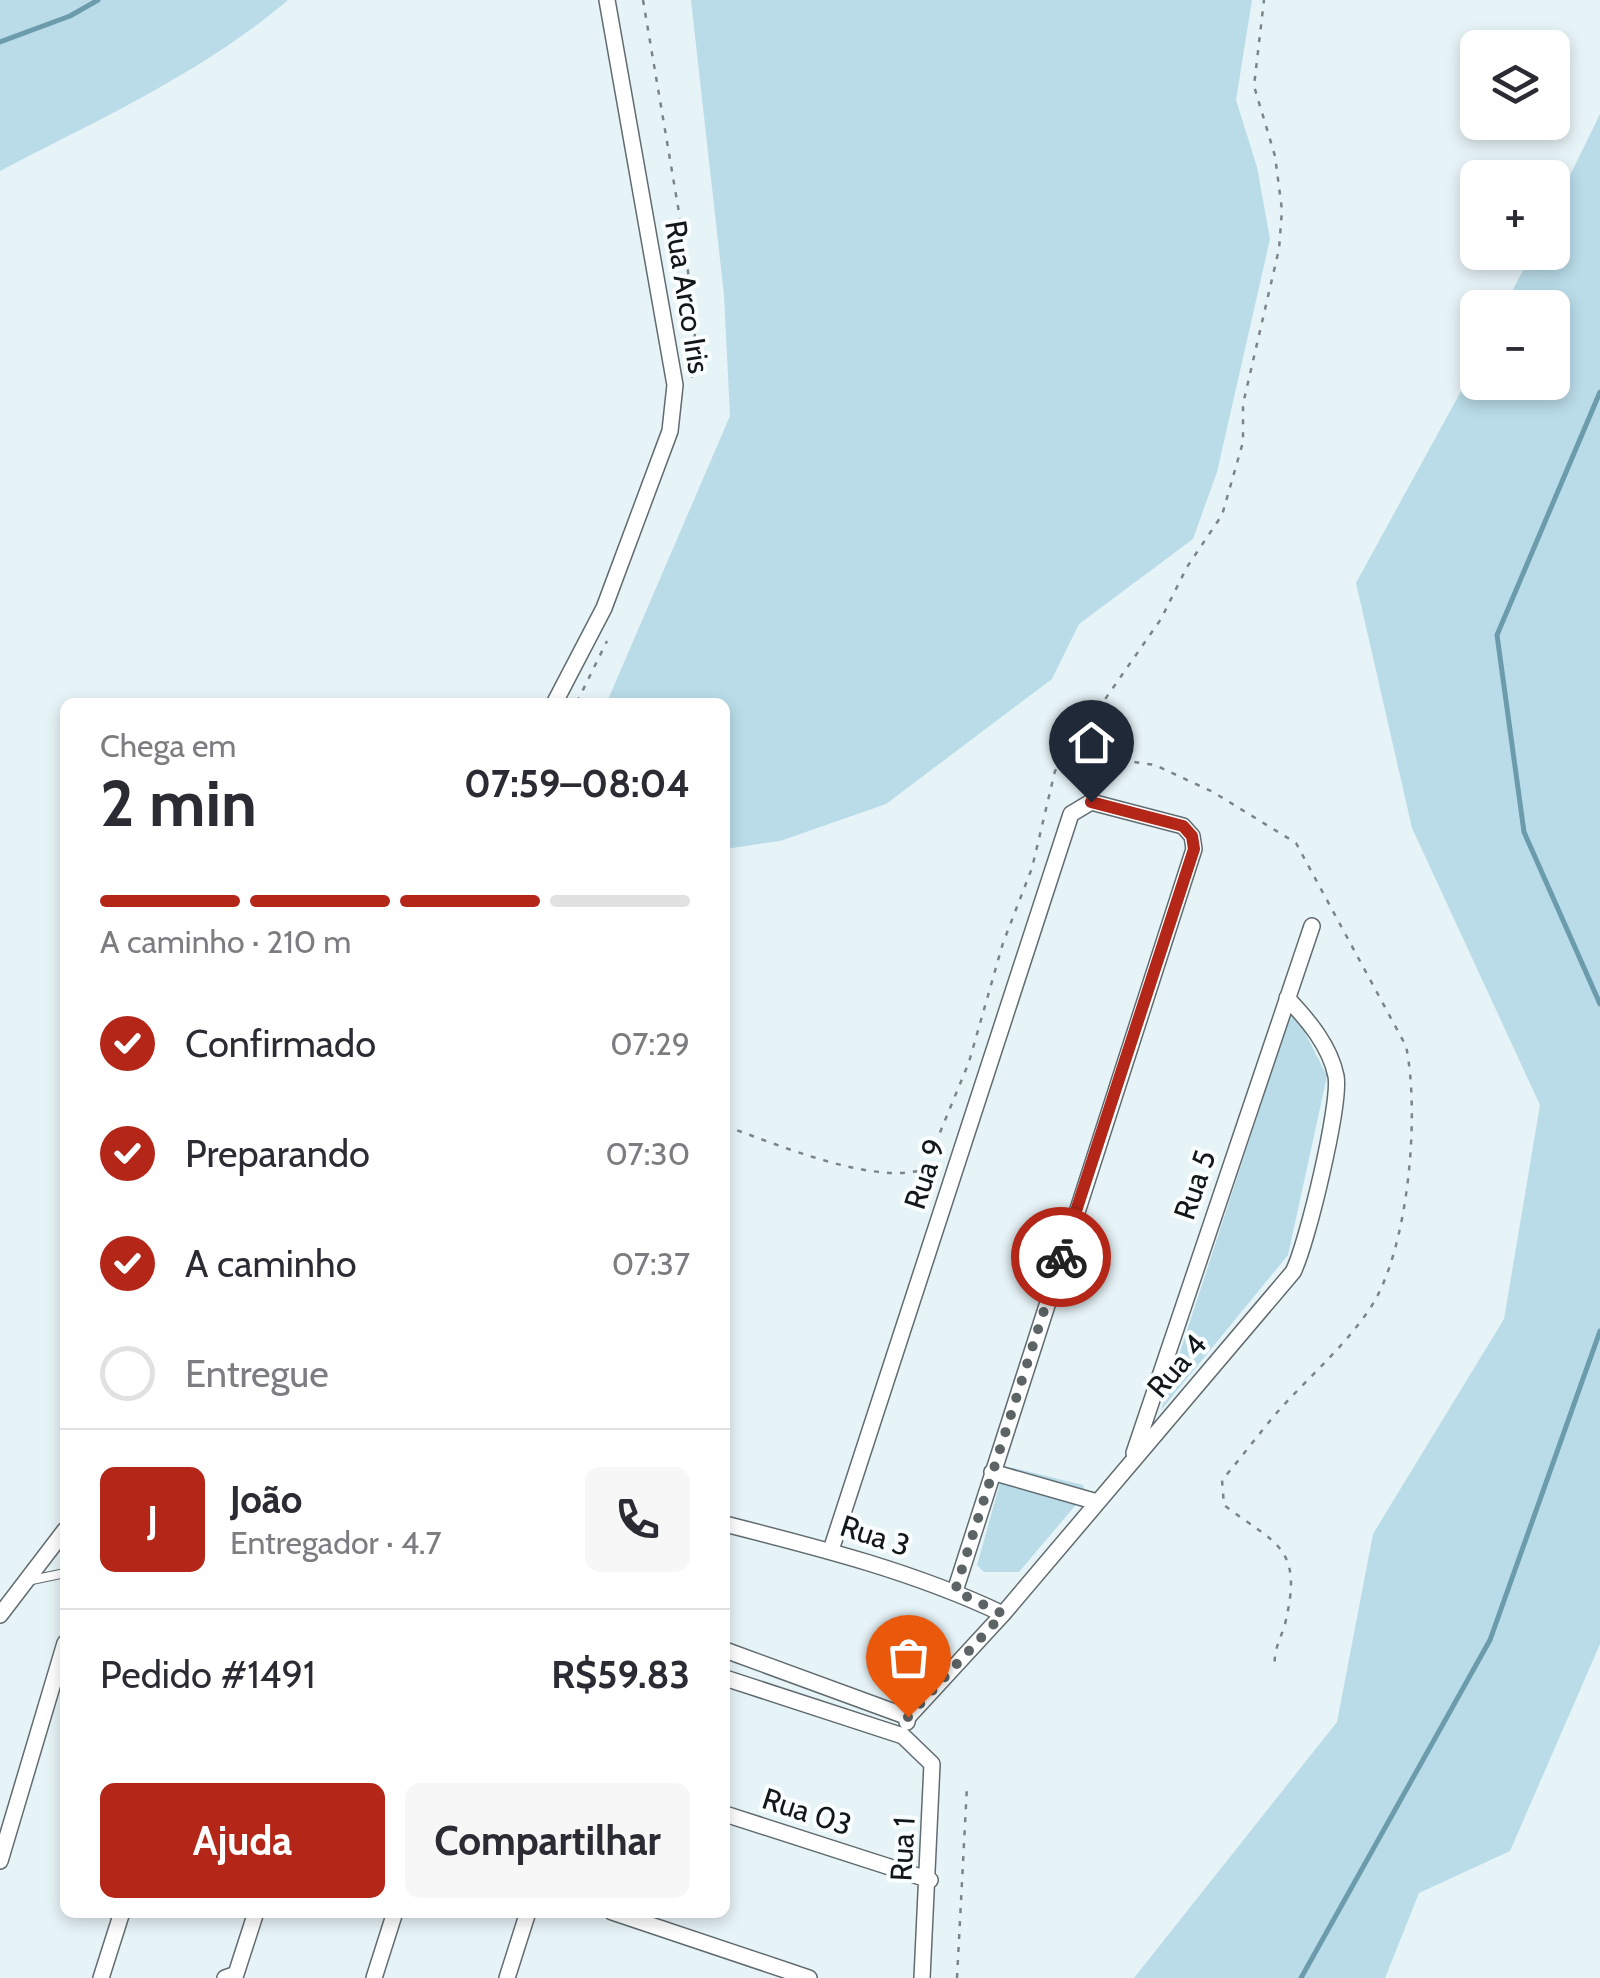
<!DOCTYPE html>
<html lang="pt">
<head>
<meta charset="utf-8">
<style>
	body { margin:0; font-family:Cabin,sans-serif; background:#f7f7f7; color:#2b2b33; height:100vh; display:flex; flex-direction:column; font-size:38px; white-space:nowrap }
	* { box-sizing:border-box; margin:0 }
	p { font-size:32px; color:#7c7c81 }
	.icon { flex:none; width:55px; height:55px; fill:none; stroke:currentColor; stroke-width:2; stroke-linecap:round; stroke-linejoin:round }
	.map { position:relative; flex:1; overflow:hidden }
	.drawer { position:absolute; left:60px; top:698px; width:670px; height:1220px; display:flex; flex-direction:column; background:#fff; border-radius:15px; box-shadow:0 5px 15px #0003 }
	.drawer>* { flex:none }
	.buttons { position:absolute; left:1460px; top:30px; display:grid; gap:20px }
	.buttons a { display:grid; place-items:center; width:110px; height:110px; border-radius:15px; background:#fff; box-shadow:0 5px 15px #0003; font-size:50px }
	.pin { position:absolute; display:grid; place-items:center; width:85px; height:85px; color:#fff; margin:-102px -42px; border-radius:50% 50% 50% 0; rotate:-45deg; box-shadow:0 0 10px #0007 }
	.pin .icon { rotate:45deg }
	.courier { position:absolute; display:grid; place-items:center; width:100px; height:100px; margin:-50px; border:8px solid #b42618; border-radius:50%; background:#fff; color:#222; box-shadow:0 2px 12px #0007 }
	.overview em { font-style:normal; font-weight:700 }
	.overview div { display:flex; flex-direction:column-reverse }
	.overview { display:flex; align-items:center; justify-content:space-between; height:170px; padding:0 40px }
	h1 { font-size:65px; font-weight:700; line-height:75px }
	.bar { display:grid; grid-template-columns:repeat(4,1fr); gap:15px 10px; align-content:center; height:120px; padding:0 40px }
	.bar i { height:12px; border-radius:8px; background:#e1e1e2 }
	.bar .selected { background:#b42618 }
	.bar p { grid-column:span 4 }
	.line { display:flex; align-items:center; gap:25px; padding:0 40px; border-top:2px solid #e1e1e2 }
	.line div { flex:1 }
	.round { display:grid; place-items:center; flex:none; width:105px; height:105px; border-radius:15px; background:#f7f7f7 }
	ol { padding:0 40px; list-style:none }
	li { display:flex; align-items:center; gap:30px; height:110px }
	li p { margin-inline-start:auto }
	li .icon { padding:10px; border-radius:50%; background:#b42618; color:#fff; stroke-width:4 }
	li:last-child { color:#7c7c81 }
	li i { width:55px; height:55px; border:5px solid #e1e1e2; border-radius:50% }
	.primary-button { display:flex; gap:20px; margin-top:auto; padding:20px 40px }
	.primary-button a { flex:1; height:115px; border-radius:15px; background:#b42618; color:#fff; font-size:40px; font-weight:700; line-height:115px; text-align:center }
	.primary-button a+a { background:#f7f7f7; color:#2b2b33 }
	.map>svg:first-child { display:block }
	.green { fill:#b9dce8 }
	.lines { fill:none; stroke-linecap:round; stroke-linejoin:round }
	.stream { stroke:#6c9cac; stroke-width:5 }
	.service-casing { stroke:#616c70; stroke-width:10 }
	.minor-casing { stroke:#616c70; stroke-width:18 }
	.path { stroke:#7b8487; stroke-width:2.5; stroke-dasharray:5 8; stroke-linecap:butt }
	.service { stroke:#fff; stroke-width:8 }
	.minor { stroke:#fff; stroke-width:15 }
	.done { stroke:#5c6466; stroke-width:10; stroke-dasharray:0 18 }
	.route { stroke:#b42618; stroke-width:12 }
	.labels { text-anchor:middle; stroke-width:8; stroke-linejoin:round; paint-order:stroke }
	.street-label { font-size:30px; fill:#121718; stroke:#fbfeff }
</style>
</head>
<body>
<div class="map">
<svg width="1600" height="1978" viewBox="0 0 1600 1978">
	<rect width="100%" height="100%" fill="#e6f3f7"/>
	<path class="green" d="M0,0h288c-86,73 -189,119 -288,171z
		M691,0h561l-16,100 21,67 13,72 -53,233 -24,67 -114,85 -27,55 -166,125 -106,37 -55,8v-147h-118l123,-286 -6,-121z
		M1600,114v1530l-90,207 -91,42 -34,85h-251l203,-256 36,-188 131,-215 36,-214 -128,-277 -56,-245 121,-221 1,20h74v-74l-48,-1 28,-54 20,-1 1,-42z
		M1295,1013l32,63 -39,179 -127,155 129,-394z
		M1014,1468l69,17 2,9 -66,78h-35l-7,-7 27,-96z"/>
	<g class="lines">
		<path class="stream" d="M0,42l70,-26 28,-16
			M1600,392l-103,243 27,197 76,172
			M1301,1978l189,-338 110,-309"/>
		<defs>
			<path id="service" d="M27,1581l38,-8"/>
			<path id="minor" d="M555,702l49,-94 66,-177 5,-46 -68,-385
				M1134,1453l178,-527
				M992,1472l105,30
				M725,1524c95,24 190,48 278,90
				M831,1550l240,-736 20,-12 92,24 9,10 2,13 -239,742
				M0,1615l65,-85
				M725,1650l183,67 -1,5
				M725,1678l178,58 29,28 -10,214
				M908,1717l95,-103 290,-342c14,-27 48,-169 43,-196 -6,-30 -28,-56 -49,-78
				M725,1814l205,66
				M0,1861l65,-218
				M612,1912l197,66
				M101,1978l21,-66
				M225,1978l11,-4 20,-62
				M374,1978l21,-66
				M507,1978l21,-66"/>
		</defs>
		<use href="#service" class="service-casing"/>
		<use href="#minor" class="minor-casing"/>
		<path class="path" d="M643,0l43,254 9,78 -3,46
			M577,702l30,-61
			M1070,753l85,12 58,27 83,51 110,203c14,67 3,202 -35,261 -26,39 -60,68 -91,102 -20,23 -38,48 -58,71l2,25c52,40 80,41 61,119 -5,17 -12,26 -10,45
			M725,1126c52,18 148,60 200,43l44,-107 34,-119 29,-75 23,-97 106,-152 26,-52 35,-52 21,-73v-38l36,-155 3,-39 -7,-54 -21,-70 10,-86
			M957,1978l10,-192"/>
		<use href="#service" class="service"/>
		<use href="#minor" class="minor"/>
	</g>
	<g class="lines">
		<path class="done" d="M908,1717l95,-103 -48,-23 106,-334"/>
		<path class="route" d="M1061,1257l133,-408 -2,-13 -9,-10 -92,-24"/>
	</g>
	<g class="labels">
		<g class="street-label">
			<text transform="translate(687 297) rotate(81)" y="10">Rua Arco Iris</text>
			<text transform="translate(925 1174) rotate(-72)" y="10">Rua 9</text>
			<text transform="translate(1195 1185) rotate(-71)" y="10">Rua 5</text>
			<text transform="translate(1177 1366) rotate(-49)" y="10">Rua 4</text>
			<text transform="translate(875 1536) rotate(18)" y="10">Rua 3</text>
			<text transform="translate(807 1812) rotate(18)" y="10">Rua 03</text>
			<text transform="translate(903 1849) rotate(-87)" y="10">Rua 1</text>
		</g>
	</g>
</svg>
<div class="buttons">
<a><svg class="icon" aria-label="layers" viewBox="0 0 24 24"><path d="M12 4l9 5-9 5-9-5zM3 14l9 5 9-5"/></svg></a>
<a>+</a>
<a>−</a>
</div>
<div class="pin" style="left:908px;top:1717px;background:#ea580c"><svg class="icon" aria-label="bag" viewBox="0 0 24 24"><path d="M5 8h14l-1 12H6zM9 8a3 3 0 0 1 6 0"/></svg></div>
<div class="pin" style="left:1091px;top:802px;background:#1f2937"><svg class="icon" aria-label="home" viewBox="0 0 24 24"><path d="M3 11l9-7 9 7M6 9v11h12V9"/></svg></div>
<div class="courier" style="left:1061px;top:1257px"><svg class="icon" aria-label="bike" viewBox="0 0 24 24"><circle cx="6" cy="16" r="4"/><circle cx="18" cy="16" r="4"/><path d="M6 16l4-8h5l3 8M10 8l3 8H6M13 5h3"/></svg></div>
<section class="drawer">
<div class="overview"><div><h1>2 min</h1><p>Chega em</p></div><em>07:59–08:04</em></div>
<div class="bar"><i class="selected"></i><i class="selected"></i><i class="selected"></i><i></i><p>A caminho · 210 m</p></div>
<ol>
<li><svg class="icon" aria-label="check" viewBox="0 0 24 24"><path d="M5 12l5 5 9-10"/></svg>Confirmado<p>07:29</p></li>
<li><svg class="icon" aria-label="check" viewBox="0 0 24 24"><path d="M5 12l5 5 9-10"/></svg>Preparando<p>07:30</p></li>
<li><svg class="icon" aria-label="check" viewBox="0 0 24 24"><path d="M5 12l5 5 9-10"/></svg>A caminho<p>07:37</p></li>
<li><i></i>Entregue</li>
</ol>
<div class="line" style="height:180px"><b class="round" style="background:#b42618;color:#fff">J</b><div><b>João</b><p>Entregador · 4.7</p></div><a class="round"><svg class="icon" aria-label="phone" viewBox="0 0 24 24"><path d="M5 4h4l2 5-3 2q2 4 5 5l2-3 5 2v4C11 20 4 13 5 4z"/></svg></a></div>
<div class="line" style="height:130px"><div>Pedido #1491</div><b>R$59.83</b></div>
<div class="primary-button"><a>Ajuda</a><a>Compartilhar</a></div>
</section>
</div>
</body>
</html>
